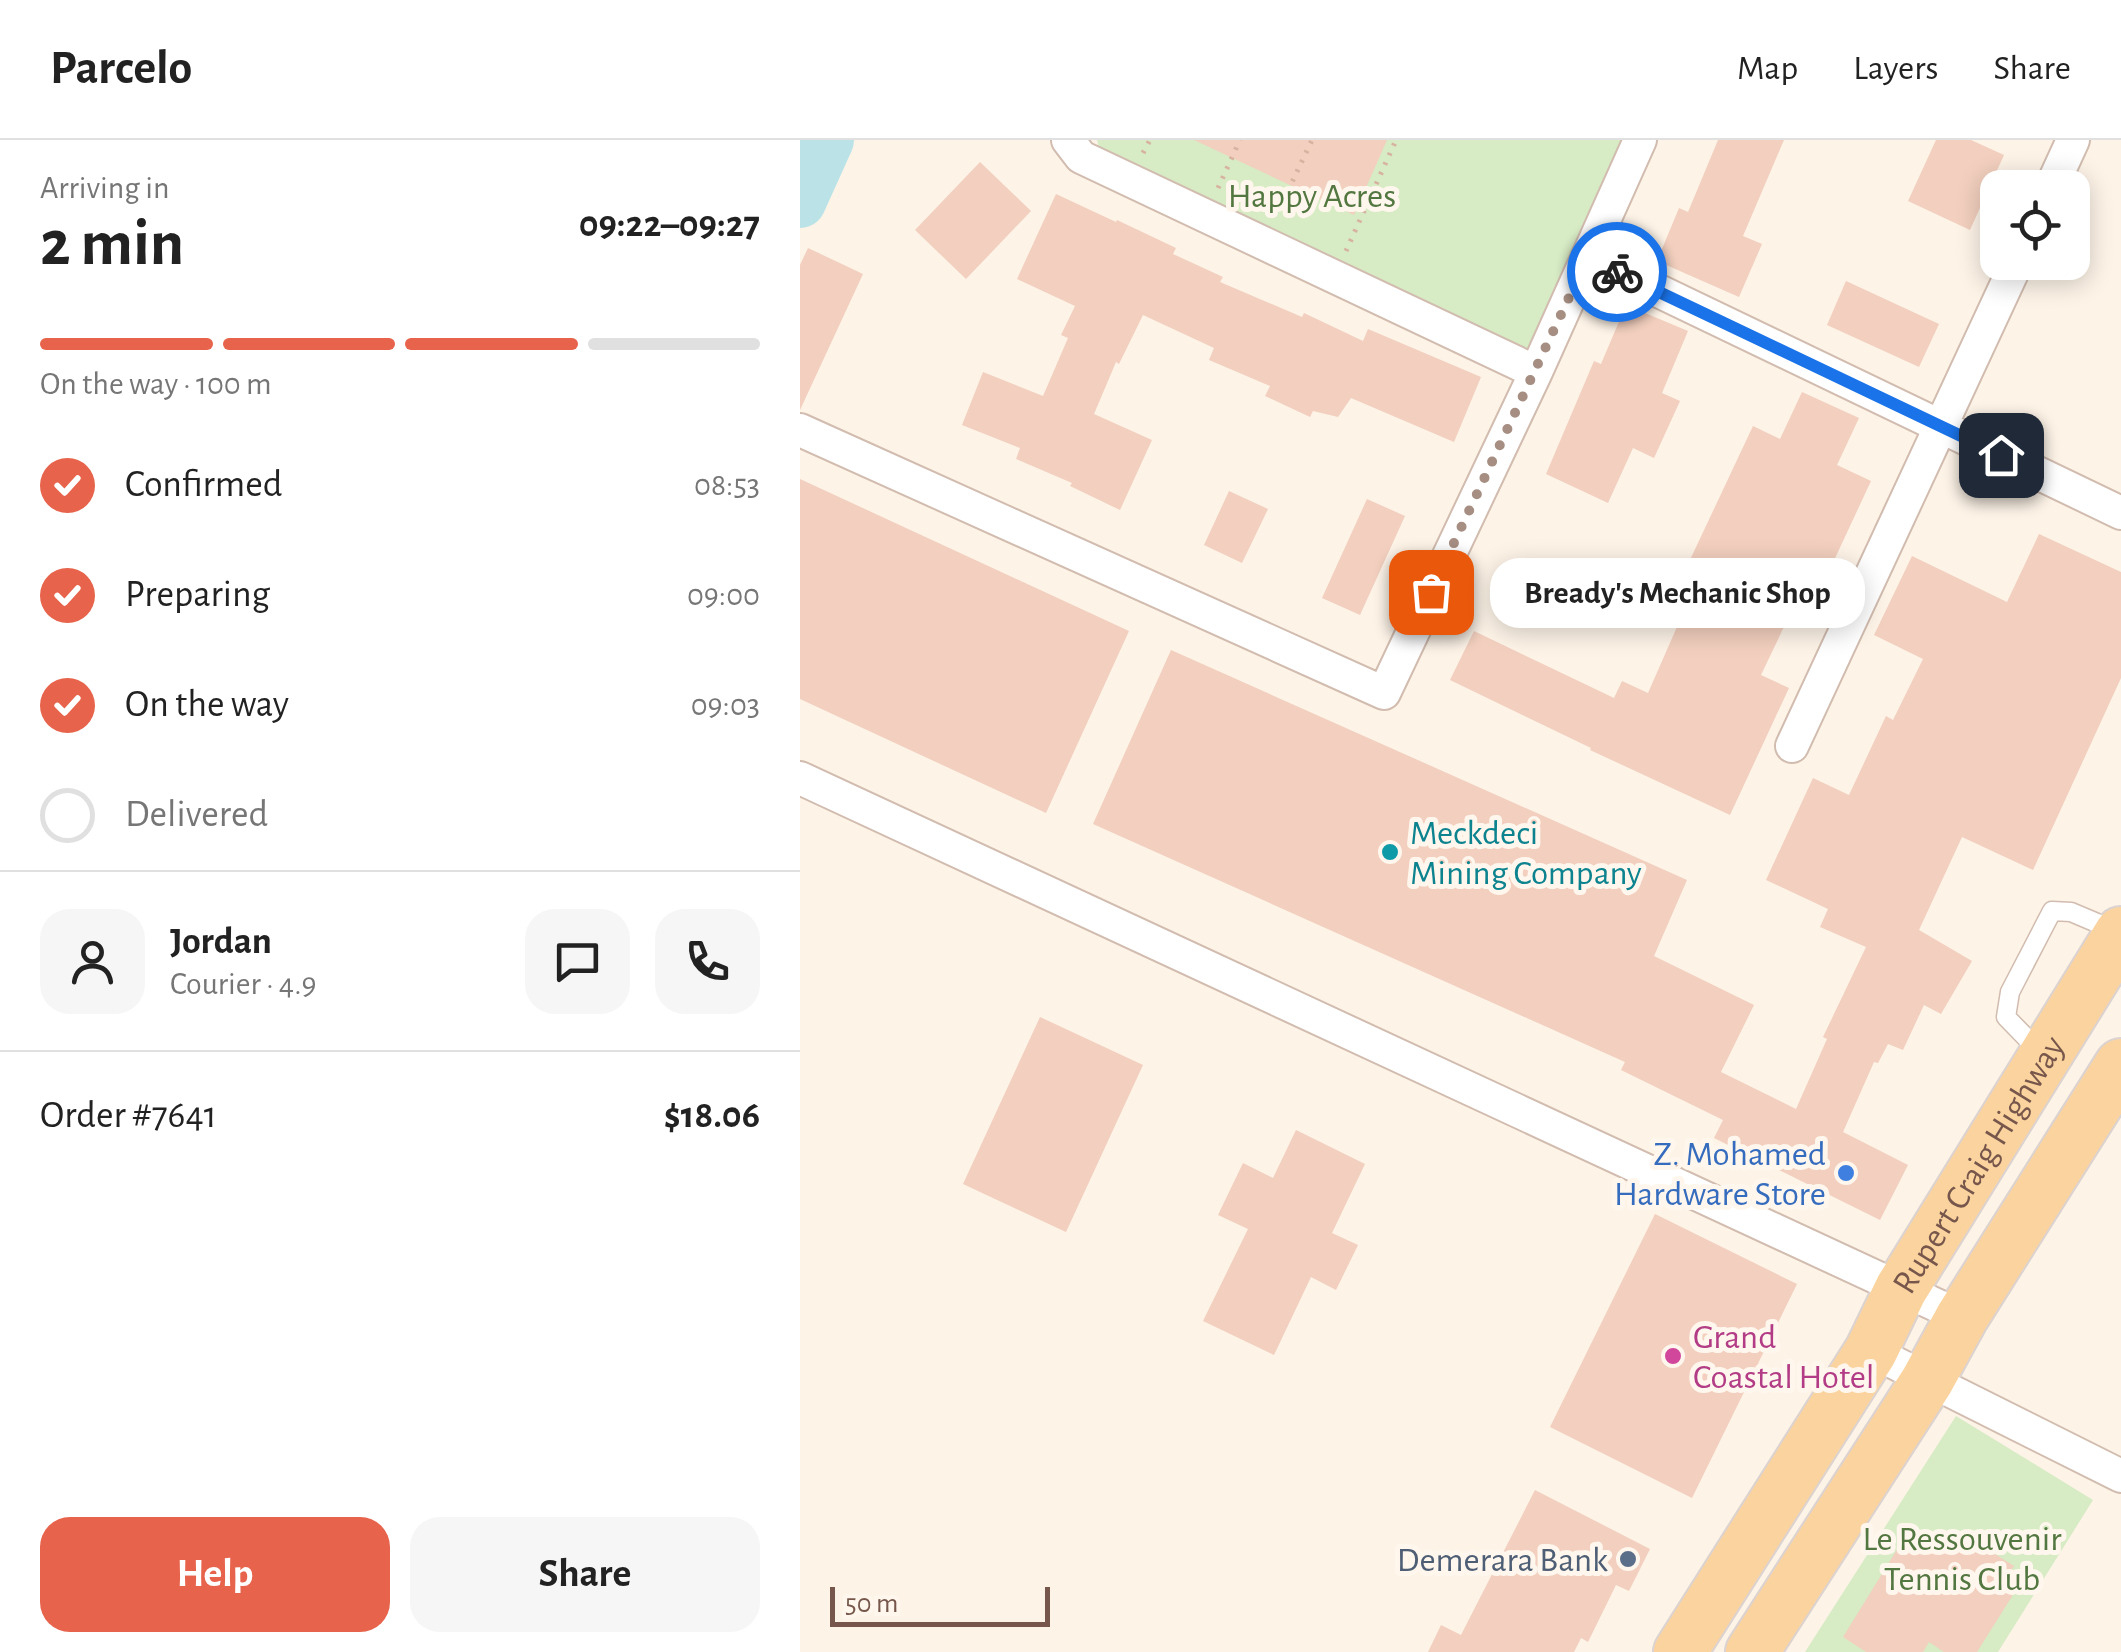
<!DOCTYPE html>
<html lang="en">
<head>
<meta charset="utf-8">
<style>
	body { margin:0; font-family:"Alegreya Sans",sans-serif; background:#f6f6f6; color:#222; height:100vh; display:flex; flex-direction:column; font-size:38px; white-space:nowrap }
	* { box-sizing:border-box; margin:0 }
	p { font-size:32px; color:#767676 }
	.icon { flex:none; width:55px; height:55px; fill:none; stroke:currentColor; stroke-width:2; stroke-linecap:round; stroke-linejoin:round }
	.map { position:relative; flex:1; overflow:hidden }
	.side { display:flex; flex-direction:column; background:#fff; width:800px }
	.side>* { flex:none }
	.controls { position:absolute; left:1180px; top:30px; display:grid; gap:20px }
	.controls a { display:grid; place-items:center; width:110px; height:110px; border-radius:20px; background:#fff; box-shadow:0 5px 25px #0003; font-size:50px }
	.scale { position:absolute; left:30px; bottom:25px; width:220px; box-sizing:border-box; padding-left:10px; border:5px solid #77574b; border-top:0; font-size:28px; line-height:35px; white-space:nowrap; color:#77574b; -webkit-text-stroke:8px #fff7ed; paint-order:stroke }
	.pin { position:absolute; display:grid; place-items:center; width:85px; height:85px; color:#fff; margin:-42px; border-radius:20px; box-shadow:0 5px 15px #0006 }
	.courier { position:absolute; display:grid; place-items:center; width:100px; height:100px; margin:-50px; border:8px solid #1a73e8; border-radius:50%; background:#fff; color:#222; box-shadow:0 2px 12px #0007 }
	.bubble { position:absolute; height:70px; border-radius:30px; background:#fff; box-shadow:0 5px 25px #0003; font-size:32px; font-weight:600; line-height:70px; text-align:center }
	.head em { font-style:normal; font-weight:600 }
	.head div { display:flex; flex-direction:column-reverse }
	.head { display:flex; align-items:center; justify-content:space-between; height:170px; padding:0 40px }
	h1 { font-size:65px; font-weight:600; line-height:75px }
	.bar { display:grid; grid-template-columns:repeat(4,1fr); gap:15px 10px; align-content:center; height:120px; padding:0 40px }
	.bar i { height:12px; border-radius:8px; background:#e0e0e0 }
	.bar .on { background:#e7634b }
	.bar p { grid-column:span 4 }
	.line { display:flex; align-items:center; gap:25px; padding:0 40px; border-top:2px solid #e0e0e0 }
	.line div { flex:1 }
	.round { display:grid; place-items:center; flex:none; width:105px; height:105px; border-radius:30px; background:#f6f6f6 }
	ol { padding:0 40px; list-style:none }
	li { display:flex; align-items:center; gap:30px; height:110px }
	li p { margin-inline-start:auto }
	li .icon { padding:10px; border-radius:50%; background:#e7634b; color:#fff; stroke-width:4 }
	li:last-child { color:#767676 }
	li i { width:55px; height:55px; border:5px solid #e0e0e0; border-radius:50% }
	.button { display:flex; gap:20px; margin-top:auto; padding:20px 40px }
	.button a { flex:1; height:115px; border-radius:30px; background:#e7634b; color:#fff; font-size:40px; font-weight:600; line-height:115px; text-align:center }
	.button a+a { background:#f6f6f6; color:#222 }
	header { display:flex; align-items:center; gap:60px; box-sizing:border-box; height:140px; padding:0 50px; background:#fff; border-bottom:2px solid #e0e0e0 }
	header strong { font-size:48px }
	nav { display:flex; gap:55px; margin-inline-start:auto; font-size:35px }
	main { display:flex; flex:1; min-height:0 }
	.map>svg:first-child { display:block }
	.green { fill:#d7ebc5 }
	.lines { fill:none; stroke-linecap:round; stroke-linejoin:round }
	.river { stroke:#bbe3e7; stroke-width:52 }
	.building { fill:#f2cfbe }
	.lane-casing { stroke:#d1bcaf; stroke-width:21 }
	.street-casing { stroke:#d1bcaf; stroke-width:36 }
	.primary-casing { stroke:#dcd3d0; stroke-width:56 }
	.path { stroke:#d8b2a1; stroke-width:5; stroke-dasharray:2.5 8; stroke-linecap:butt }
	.lane { stroke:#fff; stroke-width:18 }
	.street { stroke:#fff; stroke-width:32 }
	.primary { stroke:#fbd39f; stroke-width:52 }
	.done { stroke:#a68e82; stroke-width:10; stroke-dasharray:0 18 }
	.route { stroke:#1a73e8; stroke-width:12 }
	.culture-dot { fill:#0f9aa8; stroke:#fff7ed; stroke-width:4 }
	.shop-dot { fill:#3f7fe0; stroke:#fff7ed; stroke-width:4 }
	.hotel-dot { fill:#d1479c; stroke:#fff7ed; stroke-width:4 }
	.service-dot { fill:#5c6f8a; stroke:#fff7ed; stroke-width:4 }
	.labels { text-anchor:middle; stroke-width:10; stroke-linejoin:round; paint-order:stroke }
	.park-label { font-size:35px; fill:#537740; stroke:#fff7ed }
	.culture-label { font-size:35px; fill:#0d838f; stroke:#fff7ed; text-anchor:start }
	.shop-label { font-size:35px; fill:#366cbe; stroke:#fff7ed; text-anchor:end }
	.street-label { font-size:35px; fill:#77574b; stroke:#fff7ed }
	.hotel-label { font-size:35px; fill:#b23c85; stroke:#fff7ed; text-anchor:start }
	.service-label { font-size:35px; fill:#4e5e75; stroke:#fff7ed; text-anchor:end }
</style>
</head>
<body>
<header>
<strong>Parcelo</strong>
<nav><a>Map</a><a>Layers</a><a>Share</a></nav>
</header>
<main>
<section class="side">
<div class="head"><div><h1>2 min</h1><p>Arriving in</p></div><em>09:22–09:27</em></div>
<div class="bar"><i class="on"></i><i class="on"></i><i class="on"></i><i></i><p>On the way · 100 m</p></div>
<ol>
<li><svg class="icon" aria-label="check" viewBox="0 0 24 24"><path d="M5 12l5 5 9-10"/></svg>Confirmed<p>08:53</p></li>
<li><svg class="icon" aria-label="check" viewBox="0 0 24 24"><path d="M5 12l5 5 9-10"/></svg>Preparing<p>09:00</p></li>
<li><svg class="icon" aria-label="check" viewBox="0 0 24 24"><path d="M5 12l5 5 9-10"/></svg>On the way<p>09:03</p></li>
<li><i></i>Delivered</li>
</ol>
<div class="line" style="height:180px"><a class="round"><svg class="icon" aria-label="person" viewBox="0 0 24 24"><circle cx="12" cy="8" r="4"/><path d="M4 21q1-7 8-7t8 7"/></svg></a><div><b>Jordan</b><p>Courier · 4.9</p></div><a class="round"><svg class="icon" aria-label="chat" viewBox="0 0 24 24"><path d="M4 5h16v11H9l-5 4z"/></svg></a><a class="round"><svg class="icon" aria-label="phone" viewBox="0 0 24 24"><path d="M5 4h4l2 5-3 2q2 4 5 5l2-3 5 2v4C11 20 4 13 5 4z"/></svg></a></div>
<div class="line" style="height:130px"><div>Order #7641</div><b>$18.06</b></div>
<div class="button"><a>Help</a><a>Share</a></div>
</section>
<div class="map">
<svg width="1321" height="1512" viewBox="0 0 1321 1512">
	<rect width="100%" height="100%" fill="#fdf3e7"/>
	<path class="green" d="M297,0h533l-100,223 -429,-207z
		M1156,1276l137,84 -95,152h-193z"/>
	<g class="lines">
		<path class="river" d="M0,62l28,-62"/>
	</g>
	<path class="building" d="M394,0h193l-33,75z
		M918,0h66l-41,96 19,8 -23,53 -82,-36 22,-53 9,4z
		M1136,0h35l33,15 -34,75 -62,-29z
		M180,22l51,49 -65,68 -51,-49z
		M256,54l60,28 1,-2 59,28 -3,6 50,23 -3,5 82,35 2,-4 59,28 5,-12 113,48 -27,65 -103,-44 -13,19 -25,-6 -3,6 -45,-21 5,-10 -61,-26 5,-12 -71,-33 -24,49 -3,-2 -22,52 58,26 -32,70 -50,-24 2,-3 -56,-24 4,-11 -58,-23 21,-53 60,24 25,-58 -7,-3 14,-29 -58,-27z
		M8,108l55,26 -63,136v-145z
		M1046,141l93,43 -20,43 -92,-42z
		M826,165l62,26 -26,62 18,8 -26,57 -21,-10 -25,55 -62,-29 48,-113 7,3z
		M1002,252l57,26 -22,47 34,16 -41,88 5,2 -22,48 -21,-9 -31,65 28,13 -59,127 -140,-65 1,-2 -141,-68 24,-49 140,67 8,-17 26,12 32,-73 -15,-7 88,-187 27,13z
		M0,339l329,152 -83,182 -246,-114z
		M429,351l39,18 -26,54 -38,-18z
		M567,359l38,17 -45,99 -38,-17z
		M1239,394l82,38v106l-88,192 -71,-33 -43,93 53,31 -31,53 -17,-9 -21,45 -15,-6 -10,19 -4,-1 -31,70 65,33 -28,55 -166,-82 9,-18 -102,-50 4,-8 -532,-238 78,-174 516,230 -33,76 100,49 -33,67 75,37 31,-70 -4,-2 43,-90 -46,-20 8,-18 -62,-29 47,-102 36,17 37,-79 7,4 30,-61 -49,-24 38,-79 95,46z
		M240,877l103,48 -77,167 -103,-48z
		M496,990l69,34 -33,69 26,12 -22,45 -25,-13 -37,78 -71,-34 45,-92 -30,-14 25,-52 30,15z
		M855,1074l142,70 -105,214 -142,-71z
		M735,1350l115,59 -21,42 -13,-6 -28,57 -7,-4 -7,14h-146l13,-27 20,10z
		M1153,1393l16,10 2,-4 43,27 -11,17 13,7 -39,62h-33l-15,-10 -6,10h-57l-23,-15 63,-102 25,16 6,-10 8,5z"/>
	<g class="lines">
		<defs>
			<path id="lane" d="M1241,913l-35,-36 4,-25 42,-81 19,1 45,19"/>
			<path id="street" d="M268,0l13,17 455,215
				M1251,48l22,-48
				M788,117l533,256
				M0,290l584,263 152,-321 104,-232
				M992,606l225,-484
				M0,638l1162,539
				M1071,1211l250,125"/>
			<g id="primary">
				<path id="s1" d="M880,1512l191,-301 30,-62 220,-356"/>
				<path d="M952,1512l175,-271 35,-64 159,-252"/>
			</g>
		</defs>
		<use href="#lane" class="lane-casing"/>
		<use href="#street" class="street-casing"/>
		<use href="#primary" class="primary-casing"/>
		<path class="path" d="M343,13l7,-13
			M418,48l22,-48
			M473,74l3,2 36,-76
			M546,111l50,-111"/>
		<use href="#lane" class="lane"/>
		<use href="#street" class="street"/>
		<use href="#primary" class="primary"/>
	</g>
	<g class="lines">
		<path class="done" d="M631,452l157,-335 29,15"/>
		<path class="route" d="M817,132l384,183"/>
	</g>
	<circle class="culture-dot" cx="590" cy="712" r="10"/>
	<circle class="shop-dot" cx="1046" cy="1033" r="10"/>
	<circle class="hotel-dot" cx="873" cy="1216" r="10"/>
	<circle class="service-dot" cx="828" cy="1419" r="10"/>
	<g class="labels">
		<g class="park-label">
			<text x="512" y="67">Happy Acres</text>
			<text x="1162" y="1410">Le Ressouvenir<tspan x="1162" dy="40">Tennis Club</tspan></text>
		</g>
		<g class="culture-label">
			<text x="610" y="704">Meckdeci<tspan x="610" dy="40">Mining Company</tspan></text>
		</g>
		<g class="shop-label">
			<text x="1026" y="1025">Z. Mohamed<tspan x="1026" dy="40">Hardware Store</tspan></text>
		</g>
		<g class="street-label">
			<text dy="12" stroke="none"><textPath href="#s1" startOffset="572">Rupert Craig Highway</textPath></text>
		</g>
		<g class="hotel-label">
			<text x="893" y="1208">Grand<tspan x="893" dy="40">Coastal Hotel</tspan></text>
		</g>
		<g class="service-label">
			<text x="808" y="1431">Demerara Bank</text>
		</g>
	</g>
</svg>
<div class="controls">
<a><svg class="icon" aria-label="locate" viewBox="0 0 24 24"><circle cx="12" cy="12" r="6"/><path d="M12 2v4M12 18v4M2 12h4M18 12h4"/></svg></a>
</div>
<div class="scale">50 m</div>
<div class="pin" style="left:631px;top:452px;background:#ea580c"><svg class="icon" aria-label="bag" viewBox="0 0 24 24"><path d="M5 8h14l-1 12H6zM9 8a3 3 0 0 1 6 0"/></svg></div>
<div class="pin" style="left:1201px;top:315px;background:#1f2937"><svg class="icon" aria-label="home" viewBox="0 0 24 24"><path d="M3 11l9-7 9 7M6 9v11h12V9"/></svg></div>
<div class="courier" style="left:817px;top:132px"><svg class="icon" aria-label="bike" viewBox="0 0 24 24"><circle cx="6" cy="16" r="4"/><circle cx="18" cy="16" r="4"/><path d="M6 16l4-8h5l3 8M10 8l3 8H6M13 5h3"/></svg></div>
<div class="bubble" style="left:690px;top:418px;width:375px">Bready's Mechanic Shop</div>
</div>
</main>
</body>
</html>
